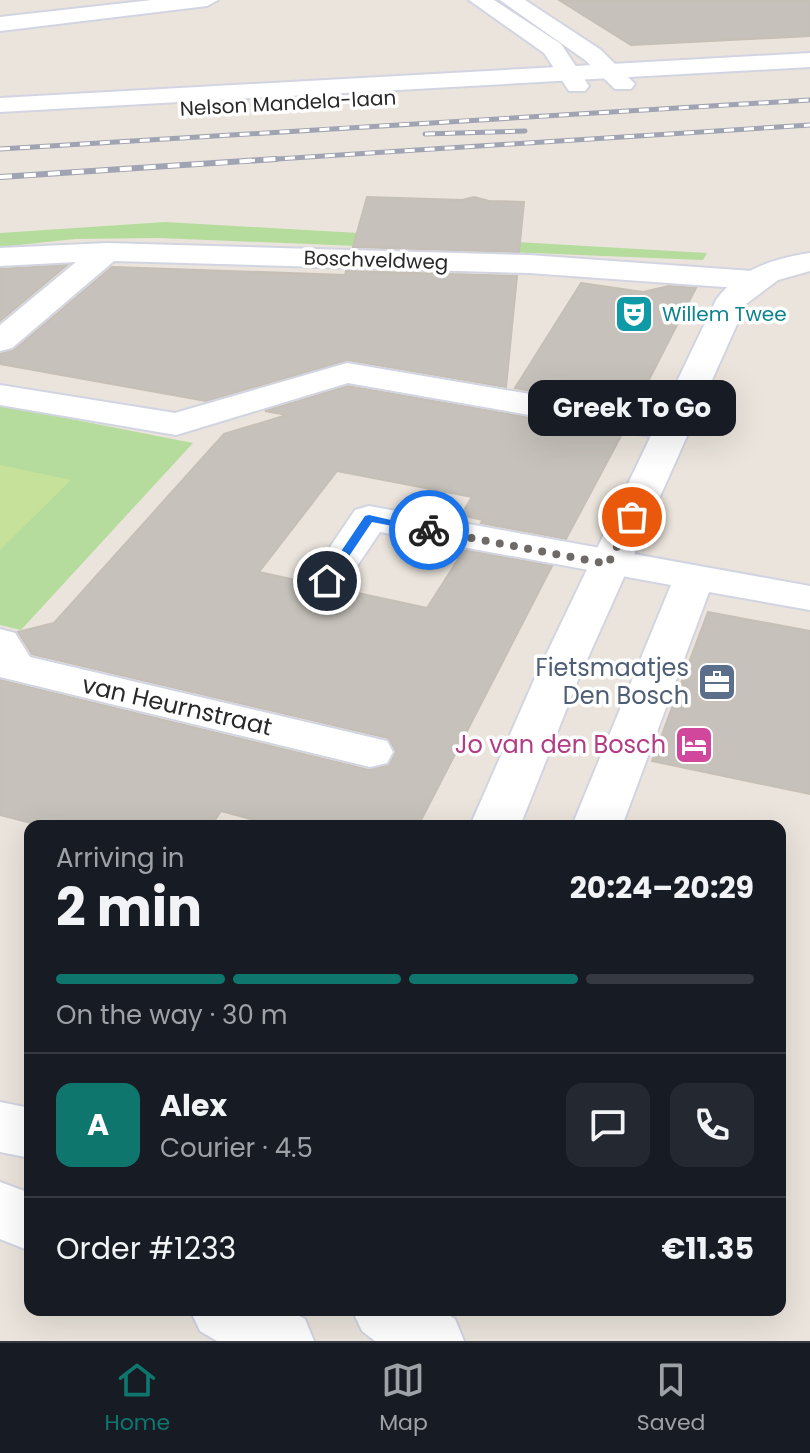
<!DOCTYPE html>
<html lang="en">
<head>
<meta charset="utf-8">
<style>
	body { margin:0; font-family:Poppins,sans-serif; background:#242831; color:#f1f3f6; height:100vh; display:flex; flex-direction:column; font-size:30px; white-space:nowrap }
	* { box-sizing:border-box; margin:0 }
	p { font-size:26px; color:#9ea1a6 }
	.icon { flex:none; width:44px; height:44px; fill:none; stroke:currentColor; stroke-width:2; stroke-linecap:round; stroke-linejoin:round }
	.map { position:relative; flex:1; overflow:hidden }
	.sheet { position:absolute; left:24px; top:820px; width:762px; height:496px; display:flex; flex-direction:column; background:#171b24; border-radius:16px; box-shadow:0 8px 32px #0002 }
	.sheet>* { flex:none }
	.pin { position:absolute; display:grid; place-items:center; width:68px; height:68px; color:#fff; margin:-34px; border:4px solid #fff; border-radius:50%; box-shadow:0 2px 8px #0007 }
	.courier { position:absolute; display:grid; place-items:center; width:80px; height:80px; margin:-40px; border:6px solid #1a73e8; border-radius:50%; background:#fff; color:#222; box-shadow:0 2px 10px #0007 }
	.bubble { position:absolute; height:56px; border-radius:16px; background:#171b24; box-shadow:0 8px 32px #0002; font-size:26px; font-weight:700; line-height:56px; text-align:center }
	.summary em { font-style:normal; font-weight:700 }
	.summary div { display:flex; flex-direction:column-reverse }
	.summary { display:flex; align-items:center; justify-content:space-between; height:136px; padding:0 32px }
	h1 { font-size:52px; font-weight:700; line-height:60px }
	.bar { display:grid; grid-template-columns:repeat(4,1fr); gap:12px 8px; align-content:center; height:96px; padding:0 32px }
	.bar i { height:10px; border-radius:6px; background:#363941 }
	.bar .on { background:#0f766e }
	.bar p { grid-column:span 4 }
	.line { display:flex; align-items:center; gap:20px; padding:0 32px; border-top:2px solid #363941 }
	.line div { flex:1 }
	.round { display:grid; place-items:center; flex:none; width:84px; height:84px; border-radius:16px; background:#242831 }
	.tabs { display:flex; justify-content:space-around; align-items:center; height:112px; border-top:2px solid #363941; background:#171b24; font-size:22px; color:#9ea1a6 }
	.tabs a { display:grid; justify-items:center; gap:4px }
	.tabs .on { color:#0f766e }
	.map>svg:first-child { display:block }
	.green { fill:#b5dc9d }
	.pitch { fill:#c6e29a }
	.building { fill:#c6c2bb; stroke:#c5bfb6; stroke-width:2 }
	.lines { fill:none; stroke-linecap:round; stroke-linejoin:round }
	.minor-casing { stroke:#d2d5e1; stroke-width:4 }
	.tertiary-casing { stroke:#d2d5e1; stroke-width:4 }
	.secondary-casing { stroke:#d2d5e1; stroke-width:4 }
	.minor { fill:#fff; fill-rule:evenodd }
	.tertiary { fill:#fff; fill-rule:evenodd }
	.secondary { fill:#fff; fill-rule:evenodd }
	.rail-far1-casing { stroke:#a0a3b2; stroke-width:5 }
	.rail-casing { stroke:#a0a3b2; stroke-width:6 }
	.rail-far1 { stroke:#fff; stroke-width:3; stroke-dasharray:10; stroke-linecap:butt }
	.rail { stroke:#fff; stroke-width:4; stroke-dasharray:12; stroke-linecap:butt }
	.route { fill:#1a73e8 }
	.done { stroke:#6d6a68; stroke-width:8; stroke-dasharray:0 14.4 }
	.labels { text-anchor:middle; stroke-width:7; stroke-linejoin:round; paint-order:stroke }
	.far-street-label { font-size:20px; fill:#292929; stroke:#fff }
	.far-culture-label { font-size:20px; fill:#0d838f; stroke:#fff; text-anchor:start }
	.service-label { font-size:24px; fill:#4e5e75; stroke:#fff; text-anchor:end }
	.street-label { font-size:24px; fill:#292929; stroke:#fff }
	.hotel-label { font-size:24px; fill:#b23c85; stroke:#fff; text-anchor:end }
</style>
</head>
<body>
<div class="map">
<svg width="810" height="1341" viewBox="0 0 810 1341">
	<rect width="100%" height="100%" fill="#eae4dc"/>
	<path class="green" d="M165,222l542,31 -4,7 -544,-22 -84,1 -75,8v-14z
		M0,405l193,38 -172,187 -21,-5z"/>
	<path class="pitch" d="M0,465l71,15 -71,70z"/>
	<path class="building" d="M559,0h251v36l-179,9z
		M367,197l95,3 12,-3 15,4 35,1 -5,50 -166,-5z
		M67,265l-67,56v-52z
		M112,267l233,8 1,-4 171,5 -11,111 -158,-27 -142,41 -206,-37v-10l14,-4z
		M581,283l62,9 26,-6 27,2 -62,121 -119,-21z
		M348,386l274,48 -56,105 -85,-16 2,-3 -22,-5 11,-18 -135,-26 -78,101 45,10 8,11 16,3 16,-6 83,18 37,-58 88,16 -134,260h-141l-56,-15 -10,15h-168l-43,-11v-135l369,90 21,-6 6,-13 -8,-13 -356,-84 -14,-22 36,-9 170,-189 63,-19 -22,-4z
		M708,612l102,19v163l-158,-33z"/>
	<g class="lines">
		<defs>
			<path id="minor" d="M152,0h66l-11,6 -207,25v-14z
				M469,0h25l67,44 28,42 -4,5h-16l-25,-38z
				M500,0h25l76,50 34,34 -4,5h-16l-30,-29z
				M107,243l422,12 223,16 11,2 4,7 -4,7 -11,2 -223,-16 -415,-12 -102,87 -12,3v-26l76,-63 -76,4v-18z
				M347,363l324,55 13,3 5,8 -5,8 -13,3 -323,-57 -172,52 -176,-30v-20l175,28z
				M369,506l441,80v24l-101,-18 -87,234h-50l99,-241 -291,-53 -39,58 -14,3 -14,-3 -6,-9 48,-71z
				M0,629l15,4 15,24 357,84 6,11 -6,11 -17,4 -370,-90z"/>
			<path id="tertiary" d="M810,253v18l-32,9 -32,24 -168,376 -58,146h-50l64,-146 182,-380c21,-30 59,-42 94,-47z
				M0,1102l30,6v50l-30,-6z
				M0,1182l30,11v58l-30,-12z
				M190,1310h98l17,9 9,22h-97l-17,-10z
				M352,1310h89l14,9 9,22h-89l-13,-10z"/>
			<path id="secondary" d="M810,53v14l-810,45v-14z"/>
		</defs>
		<use href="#minor" class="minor-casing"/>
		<use href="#tertiary" class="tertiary-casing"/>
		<use href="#secondary" class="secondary-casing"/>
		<use href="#minor" class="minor"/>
		<use href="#tertiary" class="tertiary"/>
		<use href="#secondary" class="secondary"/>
		<defs>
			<path id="rail-far1" d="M425,134l100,-3
				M0,149l810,-49
				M245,161l565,-36"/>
			<path id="rail" d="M0,177l276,-18"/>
		</defs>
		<use href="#rail-far1" class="rail-far1-casing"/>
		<use href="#rail" class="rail-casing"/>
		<use href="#rail-far1" class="rail-far1"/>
		<use href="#rail" class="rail"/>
	</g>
	<path class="route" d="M369,515l66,15 -6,3 -57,-11 -41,61h-9l-1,-2 44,-65z"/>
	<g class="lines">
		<path class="done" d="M429,530l179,34 24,-47"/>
	</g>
	<defs>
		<symbol id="theatre-square" viewBox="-11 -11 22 22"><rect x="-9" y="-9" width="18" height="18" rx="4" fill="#0f9aa8" stroke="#fff"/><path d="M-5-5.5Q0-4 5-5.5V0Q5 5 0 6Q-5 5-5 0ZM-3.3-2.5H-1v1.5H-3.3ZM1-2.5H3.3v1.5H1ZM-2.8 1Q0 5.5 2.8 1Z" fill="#fff"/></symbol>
		<symbol id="office-square" viewBox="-11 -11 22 22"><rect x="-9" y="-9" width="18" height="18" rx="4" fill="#5c6f8a" stroke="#fff"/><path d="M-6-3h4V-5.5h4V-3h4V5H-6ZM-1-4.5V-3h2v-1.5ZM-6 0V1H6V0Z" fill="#fff"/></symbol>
		<symbol id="hotel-square" viewBox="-11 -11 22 22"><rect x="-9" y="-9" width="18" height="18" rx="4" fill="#d1479c" stroke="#fff"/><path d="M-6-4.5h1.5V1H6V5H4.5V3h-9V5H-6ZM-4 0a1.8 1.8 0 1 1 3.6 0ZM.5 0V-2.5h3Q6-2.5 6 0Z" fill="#fff"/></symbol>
	</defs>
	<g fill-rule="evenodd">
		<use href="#theatre-square" x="612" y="292" width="44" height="44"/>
		<use href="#office-square" x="695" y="660" width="44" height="44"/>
		<use href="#hotel-square" x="672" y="723" width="44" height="44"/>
	</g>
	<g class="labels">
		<g class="far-street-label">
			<text transform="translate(288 103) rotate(-3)" y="7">Nelson Mandela-laan</text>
			<text transform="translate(376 260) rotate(2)" y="7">Boschveldweg</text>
		</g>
		<g class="far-culture-label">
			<text x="662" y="321">Willem Twee</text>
		</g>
		<g class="service-label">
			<text x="689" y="676">Fietsmaatjes<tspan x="689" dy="28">Den Bosch</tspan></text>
		</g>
		<g class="street-label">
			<text transform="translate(177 706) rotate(13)" y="8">van Heurnstraat</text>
		</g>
		<g class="hotel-label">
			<text x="666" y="753">Jo van den Bosch</text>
		</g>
	</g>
</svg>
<div class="pin" style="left:632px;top:517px;background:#ea580c"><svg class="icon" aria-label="bag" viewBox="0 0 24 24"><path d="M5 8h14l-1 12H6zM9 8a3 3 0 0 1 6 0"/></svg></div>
<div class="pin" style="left:327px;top:581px;background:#1f2937"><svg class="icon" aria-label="home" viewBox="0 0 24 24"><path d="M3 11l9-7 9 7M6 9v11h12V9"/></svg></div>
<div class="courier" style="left:429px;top:530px"><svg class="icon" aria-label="bike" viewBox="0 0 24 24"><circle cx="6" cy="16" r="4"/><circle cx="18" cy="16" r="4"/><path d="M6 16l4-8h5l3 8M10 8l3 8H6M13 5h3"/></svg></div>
<div class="bubble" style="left:528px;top:380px;width:208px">Greek To Go</div>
<section class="sheet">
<div class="summary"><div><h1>2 min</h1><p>Arriving in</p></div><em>20:24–20:29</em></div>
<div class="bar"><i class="on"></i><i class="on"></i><i class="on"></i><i></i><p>On the way · 30 m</p></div>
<div class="line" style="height:144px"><b class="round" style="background:#0f766e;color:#fff">A</b><div><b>Alex</b><p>Courier · 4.5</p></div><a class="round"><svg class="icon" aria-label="chat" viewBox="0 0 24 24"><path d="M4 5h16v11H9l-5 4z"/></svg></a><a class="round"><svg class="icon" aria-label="phone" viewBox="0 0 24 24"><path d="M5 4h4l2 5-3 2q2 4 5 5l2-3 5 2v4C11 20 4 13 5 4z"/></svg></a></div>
<div class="line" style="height:104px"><div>Order #1233</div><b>€11.35</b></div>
</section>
</div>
<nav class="tabs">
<a class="on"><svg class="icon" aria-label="home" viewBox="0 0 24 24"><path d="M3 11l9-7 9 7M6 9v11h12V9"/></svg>Home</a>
<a><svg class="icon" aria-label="map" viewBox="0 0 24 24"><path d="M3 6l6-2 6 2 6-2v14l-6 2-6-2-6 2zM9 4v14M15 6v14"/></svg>Map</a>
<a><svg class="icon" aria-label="saved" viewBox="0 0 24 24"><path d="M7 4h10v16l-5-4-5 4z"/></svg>Saved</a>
</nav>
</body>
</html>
